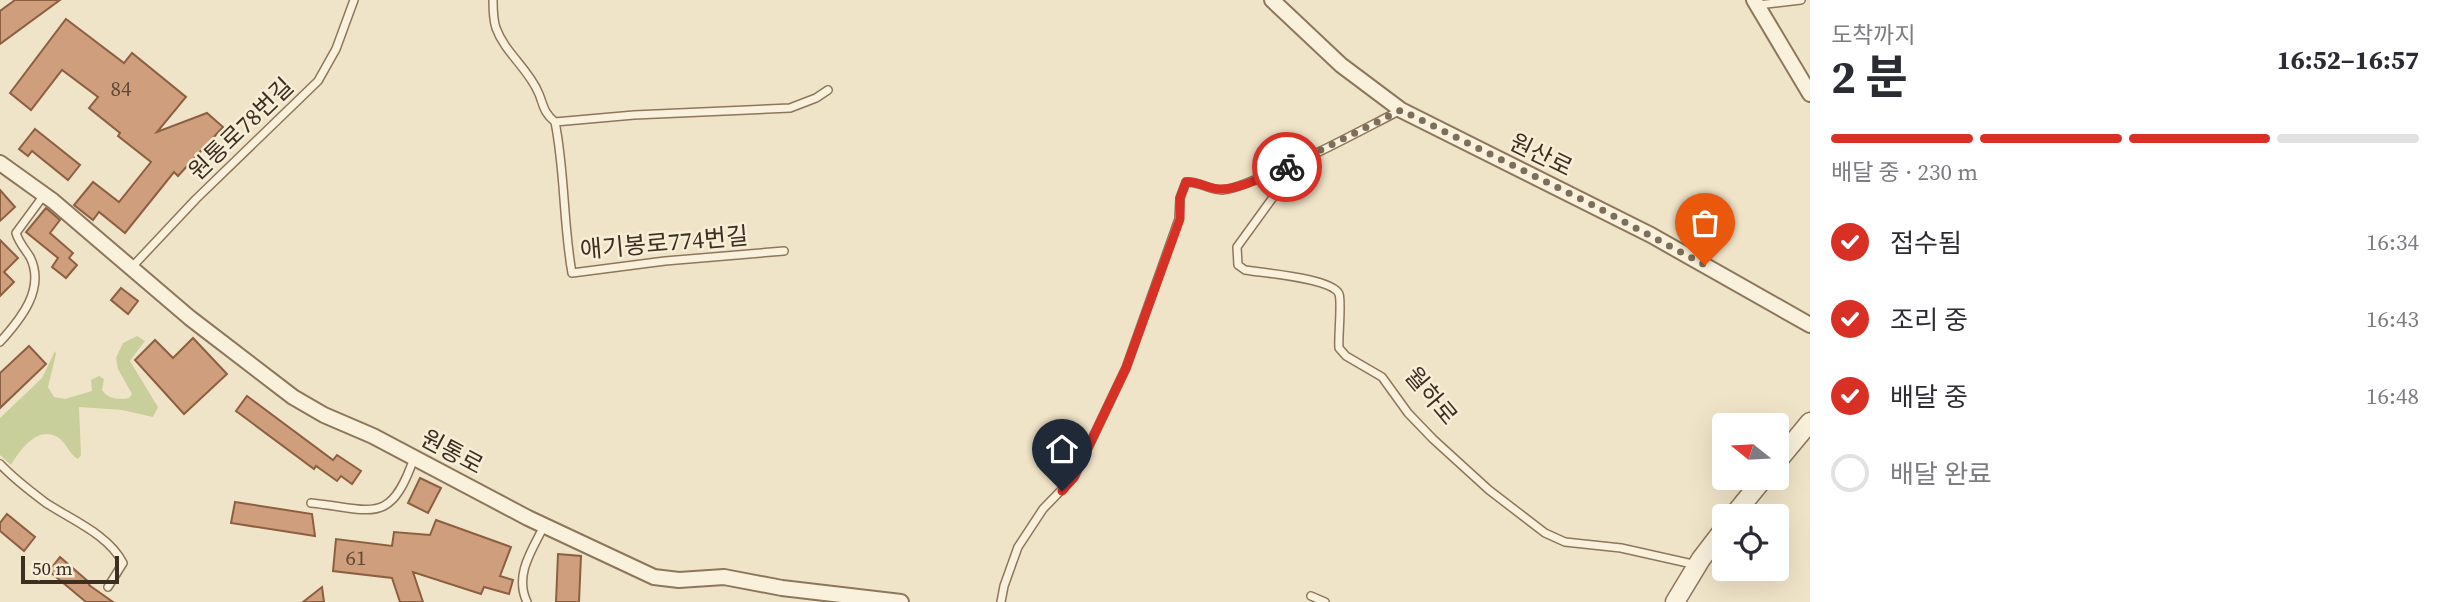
<!DOCTYPE html>
<html lang="ko">
<head>
<meta charset="utf-8">
<style>
	body { margin:0; font-family:"Source Serif 4","Noto Sans KR",serif; background:#f2f2f3; color:#2b2b33; height:100vh; display:flex; flex-direction:column; font-size:26px; white-space:nowrap }
	* { box-sizing:border-box; margin:0 }
	p { font-size:23px; color:#7c7c81 }
	.icon { flex:none; width:38px; height:38px; fill:none; stroke:currentColor; stroke-width:2; stroke-linecap:round; stroke-linejoin:round }
	.map { position:relative; flex:1; overflow:hidden }
	.sheet { display:flex; flex-direction:column; background:#fff; width:630px }
	.sheet>* { flex:none }
	.needle { width:46px; rotate:288deg }
	.fabs { position:absolute; left:1712px; top:413px; display:grid; gap:14px }
	.fabs a { display:grid; place-items:center; width:77px; height:77px; border-radius:7px; background:#fff; box-shadow:0 7px 28px #0002; font-size:35px }
	.scale { position:absolute; left:21px; bottom:18px; width:98px; box-sizing:border-box; padding-left:7px; border:4px solid #3d2e20; border-top:0; font-size:19px; line-height:24px; white-space:nowrap; color:#3d2e20; -webkit-text-stroke:5px #f7eed8; paint-order:stroke }
	.pin { position:absolute; display:grid; place-items:center; width:60px; height:60px; color:#fff; margin:-72px -30px; border-radius:50% 50% 50% 0; rotate:-45deg; box-shadow:0 0 7px #0007 }
	.pin .icon { rotate:45deg }
	.courier { position:absolute; display:grid; place-items:center; width:70px; height:70px; margin:-35px; border:5px solid #d93025; border-radius:50%; background:#fff; color:#222; box-shadow:0 2px 9px #0007 }
	.overview em { font-style:normal; font-weight:700 }
	.overview div { display:flex; flex-direction:column-reverse }
	.overview { display:flex; align-items:center; justify-content:space-between; height:119px; padding:0 21px }
	h1 { font-size:46px; font-weight:700; line-height:52px }
	.bar { display:grid; grid-template-columns:repeat(4,1fr); gap:10px 7px; align-content:center; height:84px; padding:0 21px }
	.bar i { height:9px; border-radius:5px; background:#e1e1e2 }
	.bar .on { background:#d93025 }
	.bar p { grid-column:span 4 }
	ol { padding:0 21px; list-style:none }
	li { display:flex; align-items:center; gap:21px; height:77px }
	li p { margin-inline-start:auto }
	li .icon { padding:7px; border-radius:50%; background:#d93025; color:#fff; stroke-width:4 }
	li:last-child { color:#7c7c81 }
	li i { width:38px; height:38px; border:4px solid #e1e1e2; border-radius:50% }
	main { display:flex; flex:1; min-height:0 }
	.map>svg:first-child { display:block }
	.green { fill:#c9cf9b }
	.building { fill:#cf9f7d; stroke:#8d5f41; stroke-width:2 }
	.lines { fill:none; stroke-linecap:round; stroke-linejoin:round }
	.service-casing { stroke:#8d765c; stroke-width:10 }
	.minor-casing { stroke:#8d765c; stroke-width:18 }
	.tertiary-casing { stroke:#8d765c; stroke-width:21 }
	.service { stroke:#faf1dc; stroke-width:7 }
	.minor { stroke:#faf1dc; stroke-width:14 }
	.tertiary { stroke:#faf1dc; stroke-width:18 }
	.done { stroke:#7c6e5b; stroke-width:7; stroke-dasharray:0 12.6 }
	.route { stroke:#d93025; stroke-width:9 }
	.labels { text-anchor:middle; stroke-width:5; stroke-linejoin:round; paint-order:stroke }
	.number-label { font-size:21px; fill:#624a37 }
	.street-label { font-size:24px; fill:#3d2e20; stroke:#f7eed8 }
</style>
</head>
<body>
<main>
<div class="map">
<svg width="1810" height="602" viewBox="0 0 1810 602">
	<rect width="100%" height="100%" fill="#f0e4c8"/>
	<path class="green" d="M137,336l8,5 -15,20 28,46 -5,10 -31,-7 -43,-3 2,48 -3,4c-9,-5 -11,-15 -19,-21 -20,-14 -39,11 -48,27l-11,-10v-37l42,-40 13,-27 1,3 -8,33 6,10 11,2 27,-8 -1,-11 8,-4 5,3 -2,11c6,9 18,10 27,8l3,-4 -14,-25 -2,-11 7,-15z"/>
	<path class="building" d="M15,0h45l-60,44v-33z
		M66,19l58,44 8,-10 54,44 -29,35 50,-19 16,14 -45,49 -4,-4 -49,61 -26,-21 -6,8 -19,-15 19,-23 26,20 32,-40 -33,-26 2,-3 -31,-25 9,-11 -36,-27 -31,40 -21,-17z
		M35,129l45,36 -12,15 -36,-29 -4,5 -9,-7z
		M0,190l15,17 -15,14z
		M46,208l14,12 -10,13 23,20 -4,5 8,7 -11,13 -14,-11 6,-9 -32,-26z
		M0,240l18,18 -14,14 10,10 -14,14z
		M121,288l17,13 -10,13 -17,-14z
		M193,338l34,36 -43,40 -49,-54 20,-20 18,18z
		M29,346l17,18 -46,44v-35z
		M247,396l86,64 4,-5 24,16 -9,13 -11,-8 -4,5 -21,-15 -2,3 -78,-58z
		M420,478l21,10 -13,25 -20,-10z
		M235,502l77,12 3,22 -84,-13z
		M7,514l28,23 -11,14 -24,-20v-8z
		M436,520l75,27 -11,29 13,4 -4,14 -25,-7 -3,7 -68,-22 10,30h-23l-8,-24 -59,-7 3,-32 56,7 2,-14 36,3z
		M558,554l23,2 -2,46h-23z
		M60,557l30,26 -1,2 24,17h-27l-37,-31z
		M322,587l2,15h-21z"/>
	<g class="lines">
		<defs>
			<path id="service" d="M493,0c0,9 0,19 3,28 9,25 33,41 43,66 5,13 5,19 16,28l79,-7 156,-7 26,-10 12,-8
				M1758,5l43,-5
				M555,122c10,49 8,101 17,151l93,-12 119,-10
				M1294,163l-20,33 -37,51 1,18 7,5c17,3 87,8 94,24 3,8 -1,42 0,54l7,8 36,21 26,36 25,26 56,51 56,43 20,9 56,6 76,17
				M132,267l64,-68 122,-118 18,-32 18,-49
				M0,342c20,-22 46,-53 30,-85 -5,-8 -11,-14 -14,-24l28,-38
				M0,464c14,15 30,27 46,39 26,17 63,32 77,60l-15,24
				M311,503c61,6 79,24 103,-45
				M1311,596l14,6
				M527,602c-13,-27 5,-52 17,-76
				M1001,602l3,-16 14,-39 25,-38 31,-32 52,-109 53,-149 1,-21 6,-16c13,-1 23,8 36,8 14,-1 29,-9 42,-14 47,-18 92,-43 137,-66"/>
			<path id="minor" d="M1272,0l69,65 60,45 250,125 159,90
				M1754,0l56,94
				M0,163l53,38 137,117 103,79 31,18 49,21 155,82 126,59 25,3 45,-3 58,11 119,14"/>
			<path id="tertiary" d="M1776,463l34,-41
				M1733,516l31,-38
				M1675,602l26,-43 23,-30"/>
		</defs>
		<use href="#service" class="service-casing"/>
		<use href="#minor" class="minor-casing"/>
		<use href="#tertiary" class="tertiary-casing"/>
		<use href="#service" class="service"/>
		<use href="#minor" class="minor"/>
		<use href="#tertiary" class="tertiary"/>
	</g>
	<g class="lines">
		<path class="done" d="M1287,167l114,-57 188,93 116,62"/>
		<path class="route" d="M1062,491l12,-14 52,-109 54,-149v-21l6,-16c12,-1 20,6 32,7 22,1 49,-14 69,-22"/>
	</g>
	<g class="labels">
		<g class="number-label">
			<text x="121" y="96">84</text>
			<text x="356" y="565">61</text>
		</g>
		<g class="street-label">
			<text transform="translate(241 129) rotate(-44)" y="8">원통로78번길</text>
			<text transform="translate(1541 155) rotate(26)" y="8">원산로</text>
			<text transform="translate(664 243) rotate(-5)" y="8">애기봉로774번길</text>
			<text transform="translate(1431 396) rotate(50)" y="8">월하로</text>
			<text transform="translate(452 452) rotate(28)" y="8">원통로</text>
		</g>
	</g>
</svg>
<div class="fabs">
<a><svg class="needle" viewBox="-14 -14 28 28"><path d="M0-13l5 13h-10z" fill="#e53935"/><path d="M0 13l5-13h-10z" fill="#7c7c81"/></svg></a>
<a><svg class="icon" aria-label="locate" viewBox="0 0 24 24"><circle cx="12" cy="12" r="6"/><path d="M12 2v4M12 18v4M2 12h4M18 12h4"/></svg></a>
</div>
<div class="scale">50 m</div>
<div class="pin" style="left:1705px;top:265px;background:#ea580c"><svg class="icon" aria-label="bag" viewBox="0 0 24 24"><path d="M5 8h14l-1 12H6zM9 8a3 3 0 0 1 6 0"/></svg></div>
<div class="pin" style="left:1062px;top:491px;background:#1f2937"><svg class="icon" aria-label="home" viewBox="0 0 24 24"><path d="M3 11l9-7 9 7M6 9v11h12V9"/></svg></div>
<div class="courier" style="left:1287px;top:167px"><svg class="icon" aria-label="bike" viewBox="0 0 24 24"><circle cx="6" cy="16" r="4"/><circle cx="18" cy="16" r="4"/><path d="M6 16l4-8h5l3 8M10 8l3 8H6M13 5h3"/></svg></div>
</div>
<section class="sheet">
<div class="overview"><div><h1>2 분</h1><p>도착까지</p></div><em>16:52–16:57</em></div>
<div class="bar"><i class="on"></i><i class="on"></i><i class="on"></i><i></i><p>배달 중 · 230 m</p></div>
<ol>
<li><svg class="icon" aria-label="check" viewBox="0 0 24 24"><path d="M5 12l5 5 9-10"/></svg>접수됨<p>16:34</p></li>
<li><svg class="icon" aria-label="check" viewBox="0 0 24 24"><path d="M5 12l5 5 9-10"/></svg>조리 중<p>16:43</p></li>
<li><svg class="icon" aria-label="check" viewBox="0 0 24 24"><path d="M5 12l5 5 9-10"/></svg>배달 중<p>16:48</p></li>
<li><i></i>배달 완료</li>
</ol>
</section>
</main>
</body>
</html>
